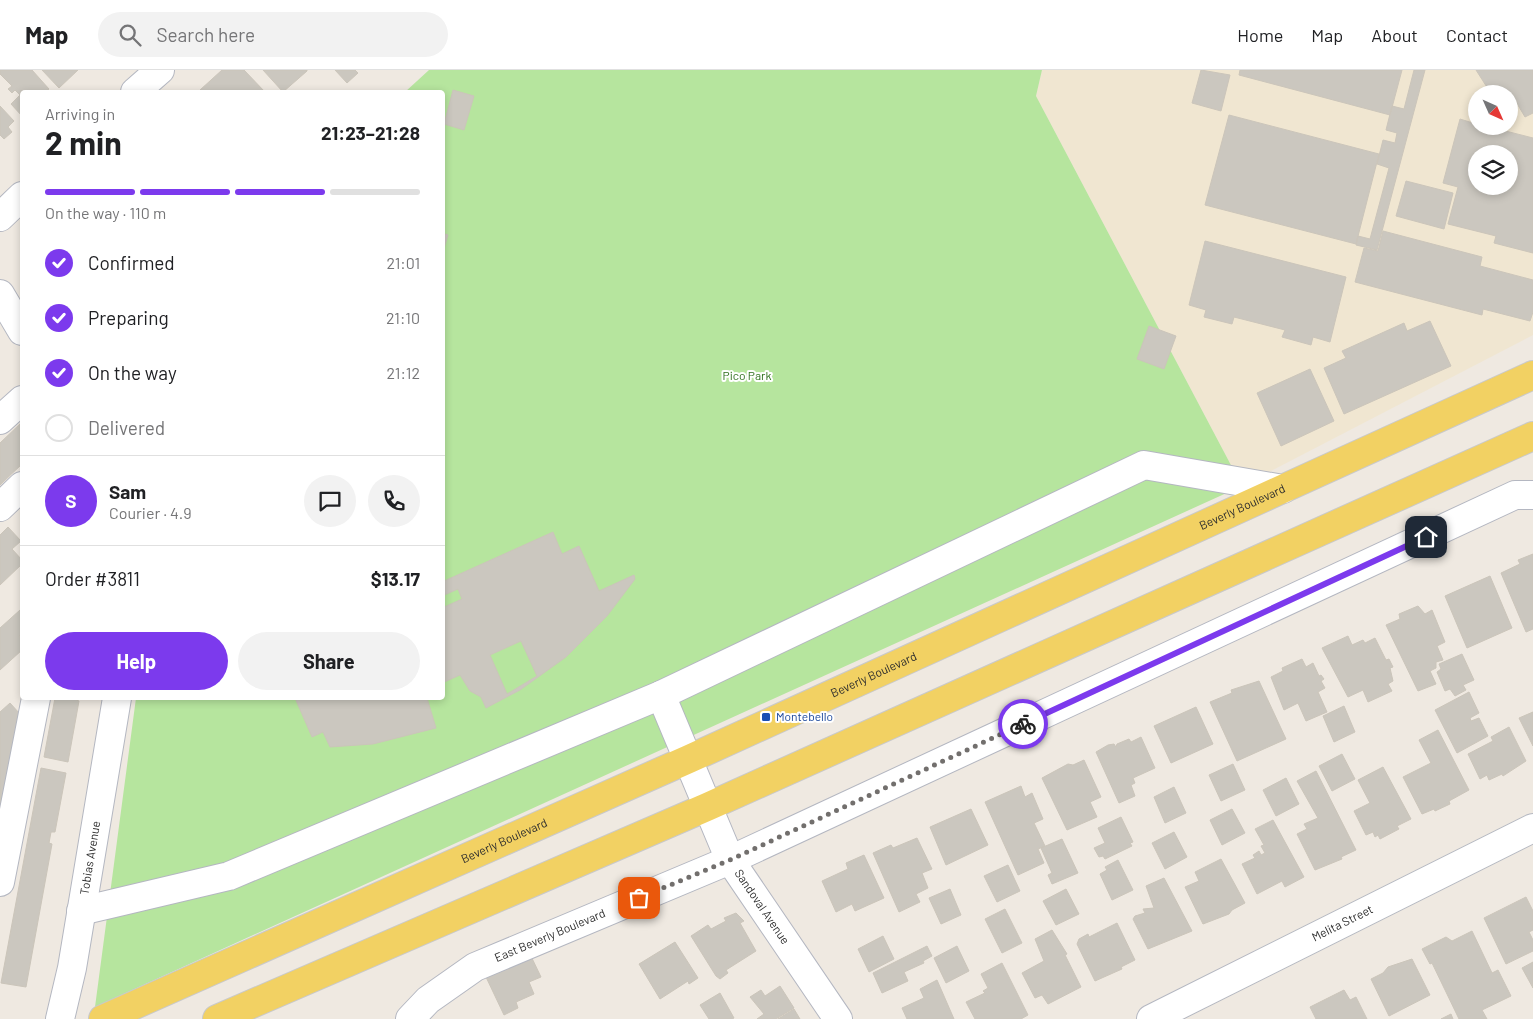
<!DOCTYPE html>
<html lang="en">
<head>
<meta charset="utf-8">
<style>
	body { margin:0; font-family:Barlow,sans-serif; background:#f2f2f2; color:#202124; height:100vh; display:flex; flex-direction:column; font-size:19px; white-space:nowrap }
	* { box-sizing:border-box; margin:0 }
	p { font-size:16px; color:#757577 }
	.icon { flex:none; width:28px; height:28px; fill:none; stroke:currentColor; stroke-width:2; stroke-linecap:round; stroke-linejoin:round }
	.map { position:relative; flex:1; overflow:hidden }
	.drawer { position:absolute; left:20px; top:20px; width:425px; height:610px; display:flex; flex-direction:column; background:#fff; border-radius:5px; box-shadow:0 2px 8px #0003 }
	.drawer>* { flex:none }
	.needle { width:32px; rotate:135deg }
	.controls { position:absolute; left:1468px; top:15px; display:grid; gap:10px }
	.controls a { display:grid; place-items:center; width:50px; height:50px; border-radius:50%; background:#fff; box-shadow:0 2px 8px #0003; font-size:25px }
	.pin { position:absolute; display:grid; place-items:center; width:42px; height:42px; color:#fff; margin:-21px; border-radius:10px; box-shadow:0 2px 8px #0006 }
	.courier { position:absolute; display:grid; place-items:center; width:50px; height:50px; margin:-25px; border:4px solid #7c3aed; border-radius:50%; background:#fff; color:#222; box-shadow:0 1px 6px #0007 }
	.overview em { font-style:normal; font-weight:700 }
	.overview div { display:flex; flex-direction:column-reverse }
	.overview { display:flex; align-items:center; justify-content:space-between; height:85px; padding:0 25px }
	h1 { font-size:32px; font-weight:700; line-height:38px }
	.bar { display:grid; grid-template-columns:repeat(4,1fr); gap:8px 5px; align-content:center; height:60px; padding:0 25px }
	.bar i { height:6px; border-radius:4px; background:#e0e0e0 }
	.bar .selected { background:#7c3aed }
	.bar p { grid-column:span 4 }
	.line { display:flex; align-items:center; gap:12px; padding:0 25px; border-top:1px solid #e0e0e0 }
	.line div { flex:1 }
	.round { display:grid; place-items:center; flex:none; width:52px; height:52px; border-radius:26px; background:#f2f2f2 }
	ol { padding:0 25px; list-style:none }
	li { display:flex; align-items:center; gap:15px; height:55px }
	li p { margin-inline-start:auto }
	li .icon { padding:5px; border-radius:50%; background:#7c3aed; color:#fff; stroke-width:4 }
	li:last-child { color:#757577 }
	li i { width:28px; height:28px; border:2px solid #e0e0e0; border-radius:50% }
	.button { display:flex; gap:10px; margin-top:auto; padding:10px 25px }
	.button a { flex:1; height:58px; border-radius:30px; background:#7c3aed; color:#fff; font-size:20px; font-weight:700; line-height:58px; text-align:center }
	.button a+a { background:#f2f2f2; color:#202124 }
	header { display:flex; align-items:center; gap:30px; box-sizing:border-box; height:70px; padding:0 25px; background:#fff; border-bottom:1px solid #e0e0e0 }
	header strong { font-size:24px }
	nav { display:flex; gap:28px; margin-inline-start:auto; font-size:18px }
	.search { width:350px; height:45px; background:#f2f2f2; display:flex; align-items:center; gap:12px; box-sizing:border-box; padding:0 18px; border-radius:28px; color:#757577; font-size:19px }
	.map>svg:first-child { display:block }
	.education { fill:#f0e6d1; fill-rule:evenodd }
	.green { fill:#b6e59e }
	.building { fill:#cbc7bf; stroke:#cbc5ba; fill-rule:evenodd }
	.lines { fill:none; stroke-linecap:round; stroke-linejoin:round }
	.minor-casing { stroke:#b4b7c1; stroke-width:30 }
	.major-casing { stroke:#c9c9c9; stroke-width:30 }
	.minor { stroke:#fff; stroke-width:28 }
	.major { stroke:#f2d163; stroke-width:28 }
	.done { stroke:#726f6d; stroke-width:5; stroke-dasharray:0 9 }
	.route { stroke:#7c3aed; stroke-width:6 }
	.transit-dot { fill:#1a4fb4; stroke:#fff; stroke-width:2 }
	.labels { text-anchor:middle; stroke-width:4; stroke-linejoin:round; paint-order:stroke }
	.park-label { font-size:12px; fill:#2c6e1b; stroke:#fff }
	.street-label { font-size:12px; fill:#2e2e2e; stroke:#fff }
	.transit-label { font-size:12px; fill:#164399; stroke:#fff; text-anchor:start }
</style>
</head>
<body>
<header>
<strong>Map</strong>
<div class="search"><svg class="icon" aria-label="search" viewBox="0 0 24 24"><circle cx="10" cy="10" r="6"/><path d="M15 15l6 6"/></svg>Search here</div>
<nav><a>Home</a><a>Map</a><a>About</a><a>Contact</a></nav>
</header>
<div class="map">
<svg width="1533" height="949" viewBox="0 0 1533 949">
	<rect width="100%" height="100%" fill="#efe9e1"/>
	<path class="education" d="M1042,0h491v265l-291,151 -206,-390zM1476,24h33v32h-33zM1476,84h33v32h-33z"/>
	<path class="green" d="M429,0h613l-6,26 206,390 -1147,521 41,-309h306v-606h-37z"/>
	<path class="building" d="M0,0h32l17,19 -4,3h-23v24l-11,-12 9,-9 -5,-5 -3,3 -4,-4 4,-3 -12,-12z
		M42,0h36l-19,18z
		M222,0h22l21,22h-63l-2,-2z
		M263,0h44v1l-24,21z
		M335,0h20l3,3 -11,10z
		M1201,0l29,5 -9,36 -29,-8z
		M1240,0h162l-12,45 -151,-40z
		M1414,0h11l-48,180 -21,-5 2,-9 12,3 19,-71 -12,-4 6,-24 12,3 2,-10 -11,-3 6,-24 12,3z
		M1476,0h57v43l-8,4 -10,-17 -6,4v-10h-11l-3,-5 -5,3z
		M453,20l21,6 -10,34 -20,-6z
		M0,36l14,15 -6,6 4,5 -8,7 -4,-4z
		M1229,45l150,39 -23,90 -151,-39z
		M1460,49l16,5v2h10l47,12v115l-39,-10 2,-7 -48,-12 10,-37 -15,-4zM1476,84h33v32h-33z
		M1406,111l47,12 -9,36 -48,-13z
		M1383,161l99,26 -2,9 53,14v32l-3,9 -47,-12 -1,6 -127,-33 9,-34 14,3z
		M442,163l6,2 -6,20z
		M1205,171l141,36 -16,65 -17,-5 -2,8 -29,-8 3,-7 -51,-13 -2,7 -28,-7 2,-7 -17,-5z
		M1430,251l21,45 -107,48 -20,-46 22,-10 -4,-7 62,-28 3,8z
		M1149,256l27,10 -12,33 -27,-10z
		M1310,299l24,52 -53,25 -24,-53z
		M22,352v42l-22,21v-42z
		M8,457l13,14 -9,8 10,11v4l-22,21v-50z
		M553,462l9,22 17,-8 20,45 35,-16 1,4 -28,37 -41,41 -46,33 -34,18 -5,-11 -11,-6 -10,-16 -18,8v-75l20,-9 -4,-10 -16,7v-14zM521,571l16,35 -30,18 -17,-39z
		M1533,484v75l-7,3 -25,-59 19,-9 -2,-4z
		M1490,506l22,52 -45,20 -22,-52z
		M1418,536l7,8 7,-4 13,32 -8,4 6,14 -7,2v6l-6,3 6,13 -18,7 -32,-66 14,-6 -1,-5z
		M20,540l2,3v20l-3,3 3,4v10l-22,20v-42z
		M1348,566l4,9 11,-5 2,3 10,-5 11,22 3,-1 4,8 -3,1 3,13 -5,3 4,7 -24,11 -5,-12 -15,7 -26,-49z
		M1462,584l12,26 -11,5 3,5 -11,6 -5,-7 -5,2 -8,-19 4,-3 -2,-5z
		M1302,589l4,8 7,-4 6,13 2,-1 3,4 -3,2 4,7 -7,4 9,20 -21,9 -8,-18 -14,7 -13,-33 12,-6 -1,-3z
		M1259,611l27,58 -49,22 -27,-59 22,-9 -1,-3z
		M1469,622l10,21 -9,5 1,3 8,-3 9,18 -31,17 -22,-43z
		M55,628h21v2l3,1 -11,61 -24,-5z
		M295,628h132l9,30 -63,16 -43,3 -7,-15 -11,5z
		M10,633l10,11 -20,108v-110z
		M1344,636l11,26 -21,10 -11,-26z
		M1196,637l17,37 -42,19 -17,-37z
		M1533,642v34l-14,-28z
		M1509,657l17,34 -23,15 -1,-2 -13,6 -2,-5 -7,4 -12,-25 25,-13 -2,-4z
		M1438,660l31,60 -20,11 1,3 -15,7 -1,-2 -12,5 -19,-37 28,-14 -12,-23z
		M1141,667l14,31 -22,10 2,5 -4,2 4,11 -16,7 -23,-51 12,-7 6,-1 2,3 1,-3 12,-5 2,3z
		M1342,684l13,25 -23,12 -13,-25z
		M1084,690l17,37 -11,5 7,15 -30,13 -25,-52 26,-14 5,1z
		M1233,694l12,26 -24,11 -12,-26z
		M1383,697l28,52 -14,7 2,3 -19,10 -2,-4 -3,2 -2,-5 -7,3 -12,-24 16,-8 -12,-23z
		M41,698l25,5 -11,59h-4l-2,11 3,1 -26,143 -25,-4z
		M1316,701l40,79 -15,7 1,2 -27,11 -18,-36 10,-5 -3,-5 14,-6 -21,-37z
		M1286,708l13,26 -23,12 -13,-26z
		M1021,716l4,11 7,-4 11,26 -9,4 11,23 -7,3 6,14 -26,12 -33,-73z
		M1174,717l12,26 -21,10 -11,-26z
		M971,739l17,36 -42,20 -16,-38z
		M1232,739l13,24 -23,12 -12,-25z
		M1121,747l12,25 -3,1 2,3 -27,13 -2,-3 -4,1 -5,-9 11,-5 -7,-15z
		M1273,750l31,57 -19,10 -3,-6 -25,13 -15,-30 13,-6 -2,-3 6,-4 2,4 4,-2 -4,-7 3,-1 -9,-16z
		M1174,762l13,25 -22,12 -13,-26z
		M917,768l15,31 -10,4 6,15 -12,6 4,8 -21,10 -26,-59 18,-8 2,3z
		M1062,769l16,34 -26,11 -4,-9 4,-2 -11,-25z
		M864,785l20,43 -29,13 -3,-7 -16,8 -14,-31 26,-12 -2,-6z
		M1221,789l24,44 -13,7 -3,4 -26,10 -18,-37 14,-6 -4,-9z
		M1118,790l15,30 -21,10 -12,-26 7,-4 -2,-3z
		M1008,795l12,26 -23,11 -13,-26z
		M1164,808l28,53 -44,18 -15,-30 2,-3 10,-3 -2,-4 11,-1 -8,-22z
		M950,819l11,26 -20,9 -12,-26z
		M1066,819l13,25 -23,11 -13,-24z
		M1526,827l7,14v19l-4,2 4,8v11l-27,13 -22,-46z
		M1005,839l17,34 -20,10 -17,-34z
		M736,843l8,8 -4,2 16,28 -30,19 2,3 -8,6 -4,-3 -25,-40 17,-11 3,4 15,-8 -2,-3z
		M1117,853l18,37 -14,7 1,2 -27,12 -18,-37 2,-5 9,-5 1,3z
		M1052,860l15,24 -2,1 16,32 -33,17 -6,-9 -7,3 -13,-25 22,-12 -9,-22z
		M1472,861l20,42 6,-3 13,26 -29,14 5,9h-28l-27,-56 -2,1 -8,-15 24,-12 6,4z
		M883,866l11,23 -25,13 -11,-23z
		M675,872l23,36 -9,6 -1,-3 -28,18 -21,-35z
		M927,876l5,10 -9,5 1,2 -20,9 4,9 -26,12 -9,-20z
		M957,876l12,25 -23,12 -12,-25z
		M529,882l12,25 -12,5 5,12 -18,8 2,6 -14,7 -18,-38z
		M1412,889l18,36 -41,21 -18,-37 12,-6 5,-6z
		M1533,892v26l-11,-20z
		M1002,893l26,52 -7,4h-46l-9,-17 19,-9 -2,-2 5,-3 -7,-14z
		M937,910l17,39h-47l-5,-11 22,-10 -4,-9z
		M780,916l14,22 -18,11h-19l7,-5 -14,-17 11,-7 4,6z
		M1344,920l6,10 6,-3 11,22h-51l-6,-12z
		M720,923l14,25 -2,1h-23l-9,-14z
		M794,939l6,10h-22z
		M1451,944l2,5h-12z"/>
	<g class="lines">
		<defs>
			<g id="minor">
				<path d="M135,22l25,-22"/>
				<path d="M0,147l22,-21"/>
				<path d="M0,224l22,37"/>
				<path d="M0,350l22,-20"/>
				<path d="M0,437l22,-21"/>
				<path d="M661,625l483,-230 139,24"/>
				<path d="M0,812l36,-184"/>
				<path id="s1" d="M81,841l148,-35 432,-181 69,165 108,159"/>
				<path id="s2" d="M60,949l12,-51 45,-270"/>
				<path id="s3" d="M410,949l18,-19 47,-33 255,-107 785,-365h18"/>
				<path id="s4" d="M1151,949l382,-191"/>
			</g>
			<g id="major">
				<path id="s5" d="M103,949l586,-260 844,-384"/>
				<path d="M217,949l490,-212 826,-371"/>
			</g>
		</defs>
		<use href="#minor" class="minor-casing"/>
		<use href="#major" class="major-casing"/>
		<use href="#minor" class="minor"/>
		<use href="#major" class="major"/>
	</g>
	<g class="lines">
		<path class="done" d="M639,828l91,-38 293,-136"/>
		<path class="route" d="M1023,654l403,-187"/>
	</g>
	<rect class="transit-dot" x="761" y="642" width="10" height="10" rx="2.5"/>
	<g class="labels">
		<g class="park-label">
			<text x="747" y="310">Pico Park</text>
		</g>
		<g class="street-label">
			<text dy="4" stroke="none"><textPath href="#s5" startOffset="1249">Beverly Boulevard</textPath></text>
			<text dy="4" stroke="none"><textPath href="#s5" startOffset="844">Beverly Boulevard</textPath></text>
			<text dy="4" stroke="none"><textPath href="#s5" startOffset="439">Beverly Boulevard</textPath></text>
			<text dy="4" stroke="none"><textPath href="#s2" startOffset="164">Tobias Avenue</textPath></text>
			<text dy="4" stroke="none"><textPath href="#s1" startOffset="856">Sandoval Avenue</textPath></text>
			<text dy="4" stroke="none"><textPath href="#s4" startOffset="214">Melita Street</textPath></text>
			<text dy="4" stroke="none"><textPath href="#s3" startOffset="165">East Beverly Boulevard</textPath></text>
		</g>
		<g class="transit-label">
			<text x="776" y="651">Montebello</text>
		</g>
	</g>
</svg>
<div class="controls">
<a><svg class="needle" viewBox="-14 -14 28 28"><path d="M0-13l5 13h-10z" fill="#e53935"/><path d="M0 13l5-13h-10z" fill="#757577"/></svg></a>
<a><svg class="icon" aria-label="layers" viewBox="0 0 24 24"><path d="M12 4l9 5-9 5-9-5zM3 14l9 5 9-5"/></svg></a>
</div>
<div class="pin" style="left:639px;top:828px;background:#ea580c"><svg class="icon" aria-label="bag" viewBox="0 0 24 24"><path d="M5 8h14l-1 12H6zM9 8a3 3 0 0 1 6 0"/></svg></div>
<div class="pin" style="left:1426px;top:467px;background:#1f2937"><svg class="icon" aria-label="home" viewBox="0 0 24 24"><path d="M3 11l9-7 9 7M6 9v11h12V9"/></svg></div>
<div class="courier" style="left:1023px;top:654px"><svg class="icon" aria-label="bike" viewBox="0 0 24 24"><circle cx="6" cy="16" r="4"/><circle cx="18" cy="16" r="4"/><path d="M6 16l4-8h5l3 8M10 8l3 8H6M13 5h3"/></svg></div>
<section class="drawer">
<div class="overview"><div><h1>2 min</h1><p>Arriving in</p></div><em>21:23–21:28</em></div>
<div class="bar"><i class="selected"></i><i class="selected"></i><i class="selected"></i><i></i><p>On the way · 110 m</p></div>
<ol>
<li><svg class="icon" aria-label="check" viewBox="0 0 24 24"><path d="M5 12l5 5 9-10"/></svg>Confirmed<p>21:01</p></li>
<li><svg class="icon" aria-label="check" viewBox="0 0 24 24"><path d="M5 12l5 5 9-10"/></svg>Preparing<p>21:10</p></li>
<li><svg class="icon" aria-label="check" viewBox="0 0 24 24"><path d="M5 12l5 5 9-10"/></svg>On the way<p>21:12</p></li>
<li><i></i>Delivered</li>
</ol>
<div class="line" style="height:90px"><b class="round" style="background:#7c3aed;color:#fff">S</b><div><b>Sam</b><p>Courier · 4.9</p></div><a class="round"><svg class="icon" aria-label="chat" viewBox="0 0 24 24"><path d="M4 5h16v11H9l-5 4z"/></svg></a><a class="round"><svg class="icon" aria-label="phone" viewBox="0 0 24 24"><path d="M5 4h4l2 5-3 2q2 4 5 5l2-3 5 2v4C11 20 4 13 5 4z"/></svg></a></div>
<div class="line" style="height:65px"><div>Order #3811</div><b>$13.17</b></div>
<div class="button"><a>Help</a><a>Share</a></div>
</section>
</div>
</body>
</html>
